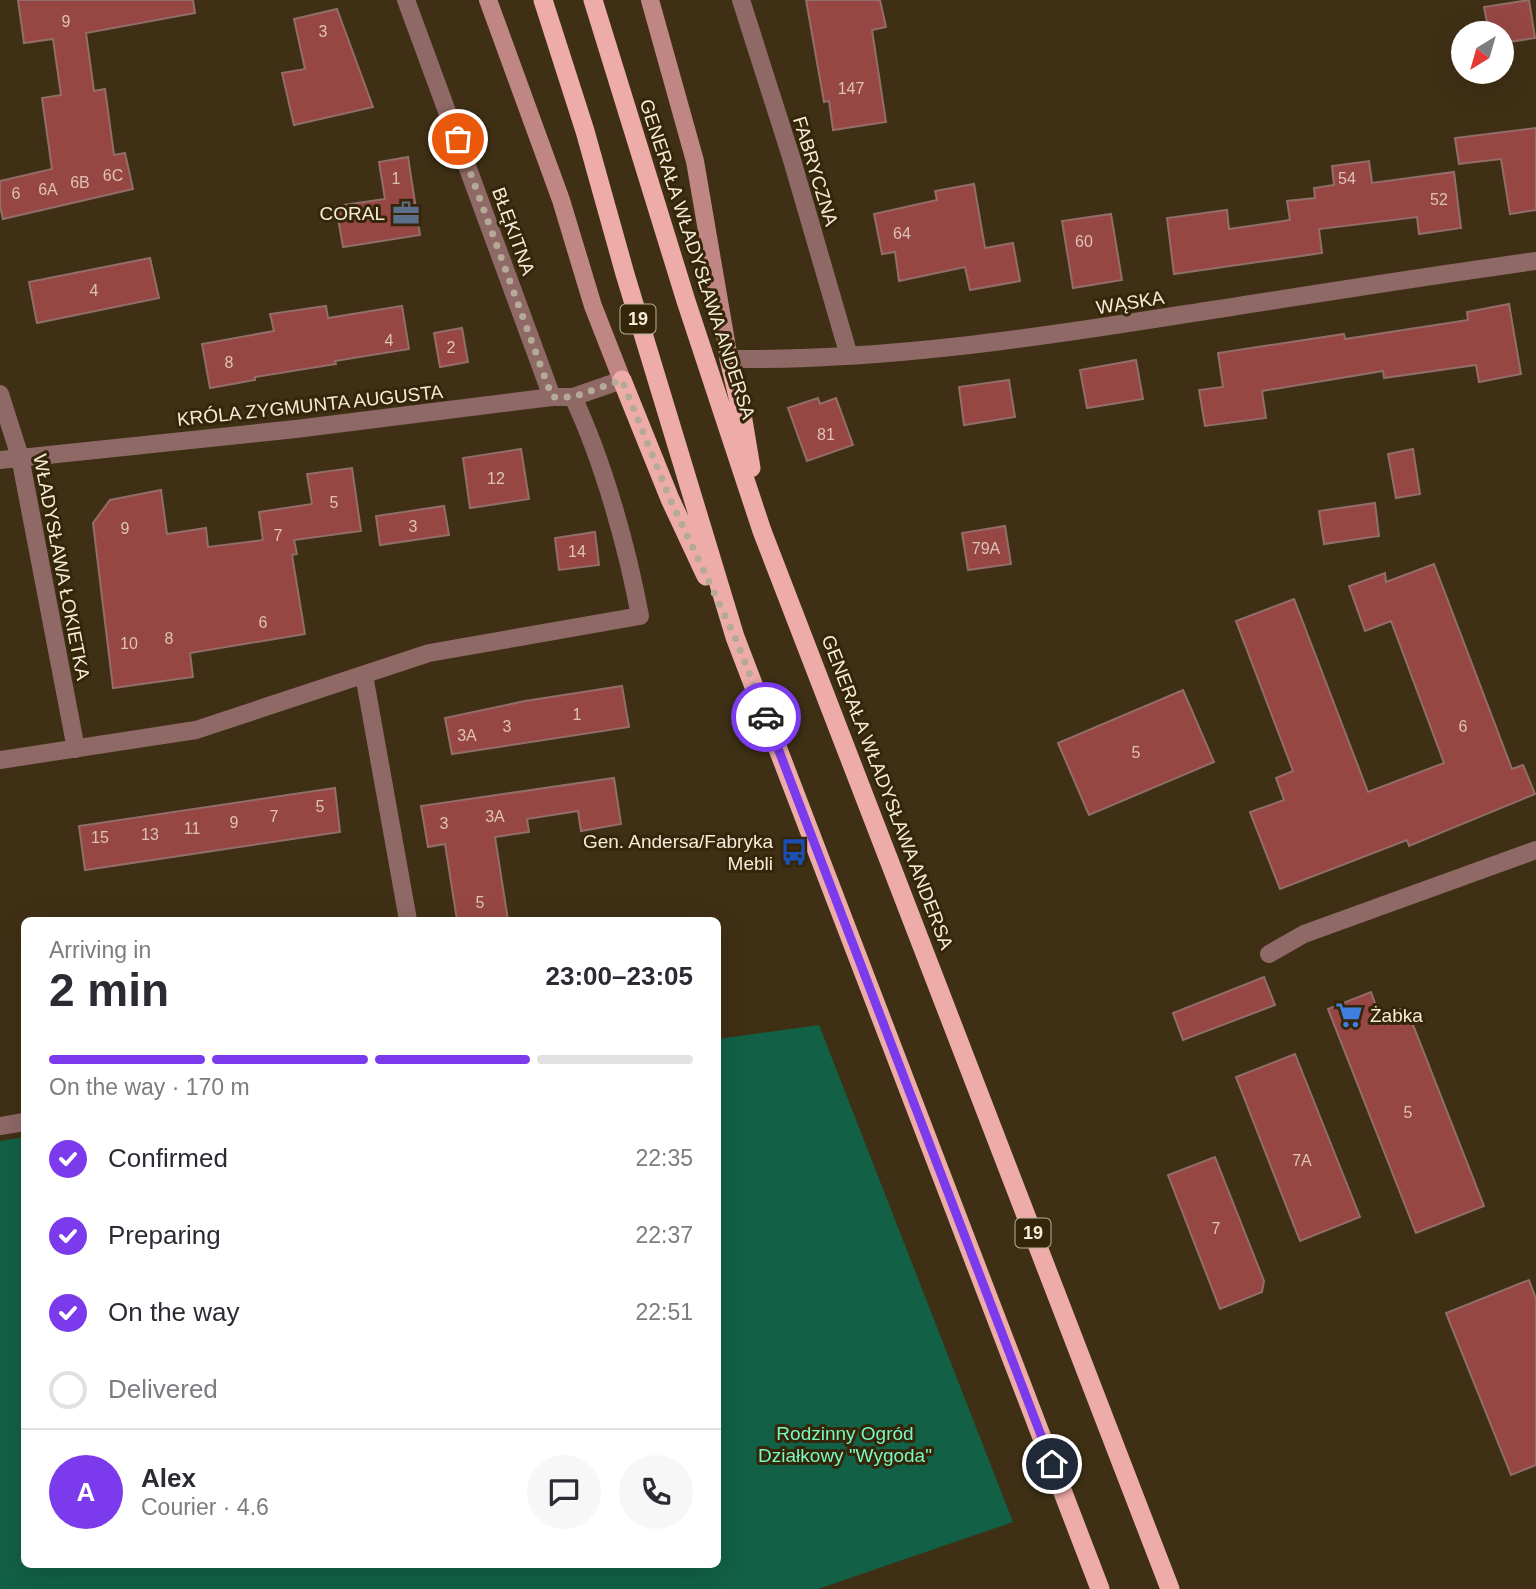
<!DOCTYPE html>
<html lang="en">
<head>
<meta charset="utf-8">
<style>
	body { margin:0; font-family:Helvetica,sans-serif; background:#f7f7f7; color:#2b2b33; height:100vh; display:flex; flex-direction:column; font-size:26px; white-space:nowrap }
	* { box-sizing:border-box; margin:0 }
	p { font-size:23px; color:#7c7c81 }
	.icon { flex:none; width:38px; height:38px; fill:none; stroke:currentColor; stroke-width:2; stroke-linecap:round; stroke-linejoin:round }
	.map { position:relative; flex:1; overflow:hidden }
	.sheet { position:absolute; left:21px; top:917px; width:700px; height:651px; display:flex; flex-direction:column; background:#fff; border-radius:10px; box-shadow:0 7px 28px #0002 }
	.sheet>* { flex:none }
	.needle { width:46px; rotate:217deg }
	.tools { position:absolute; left:1451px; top:21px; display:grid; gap:14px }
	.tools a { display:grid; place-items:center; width:63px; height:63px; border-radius:50%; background:#fff; box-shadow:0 7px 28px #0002; font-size:35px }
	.pin { position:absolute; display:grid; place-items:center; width:60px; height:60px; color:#fff; margin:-30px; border:4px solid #fff; border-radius:50%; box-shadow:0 2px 7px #0007 }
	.courier { position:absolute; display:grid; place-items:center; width:70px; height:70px; margin:-35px; border:5px solid #7c3aed; border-radius:50%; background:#fff; color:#222; box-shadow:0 2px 9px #0007 }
	.overview em { font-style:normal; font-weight:700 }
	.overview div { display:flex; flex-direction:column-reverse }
	.overview { display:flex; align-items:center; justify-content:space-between; height:119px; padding:0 28px }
	h1 { font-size:46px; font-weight:700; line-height:52px }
	.bar { display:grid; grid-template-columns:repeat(4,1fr); gap:10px 7px; align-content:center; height:84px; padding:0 28px }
	.bar i { height:9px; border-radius:5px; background:#e1e1e2 }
	.bar .on { background:#7c3aed }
	.bar p { grid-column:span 4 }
	.line { display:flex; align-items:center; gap:18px; padding:0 28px; border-top:2px solid #e1e1e2 }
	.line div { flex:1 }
	.round { display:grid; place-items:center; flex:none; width:74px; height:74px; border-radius:37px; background:#f7f7f7 }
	ol { padding:0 28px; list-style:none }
	li { display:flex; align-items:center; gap:21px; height:77px }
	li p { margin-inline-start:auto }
	li .icon { padding:7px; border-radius:50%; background:#7c3aed; color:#fff; stroke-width:4 }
	li:last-child { color:#7c7c81 }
	li i { width:38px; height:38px; border:4px solid #e1e1e2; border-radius:50% }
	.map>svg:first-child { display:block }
	.green { fill:#126045 }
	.building { fill:#964743; stroke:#926d6a; stroke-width:2 }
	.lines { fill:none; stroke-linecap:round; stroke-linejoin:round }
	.minor { stroke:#8e6966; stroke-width:18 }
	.secondary { stroke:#c08683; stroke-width:18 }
	.trunk { stroke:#eeaca9; stroke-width:19 }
	.done { stroke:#b5aa96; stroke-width:7; stroke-dasharray:0 12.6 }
	.route { stroke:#7c3aed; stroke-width:9 }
	.labels { text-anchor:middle; stroke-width:6; stroke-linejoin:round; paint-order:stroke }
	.number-label { font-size:16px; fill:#ddc2b5 }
	.shield { fill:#35260a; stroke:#bbb09c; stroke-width:2 }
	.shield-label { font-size:18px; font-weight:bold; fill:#f5ebdb }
	.street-label { font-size:19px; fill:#f5ebdb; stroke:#35260a }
	.poi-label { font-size:19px; fill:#f5ebdb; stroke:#35260a; text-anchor:end }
	.park-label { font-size:19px; fill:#78f8c4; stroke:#35260a }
</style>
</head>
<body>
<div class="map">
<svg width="1536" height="1589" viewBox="0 0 1536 1589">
	<rect width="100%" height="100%" fill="#3f3015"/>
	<path class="green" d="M819,1025l194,497 -195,67h-818v-448l24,-4v427h694v-525z"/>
	<path class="building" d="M18,0h175l2,13 -109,20 8,58 11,-2 9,66 11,-2 8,36 -130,30 -3,-13v-25l52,-12 -10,-71 19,-3 -8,-56 -29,4z
		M806,0h74l6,27 -14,3 14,92 -53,8 -4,-29 -5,1z
		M1529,0l6,38 -33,5v-10h-13l-5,-26z
		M337,9l36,98 -79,18 -12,-52 23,-4 -11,-50z
		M1536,128v82l-26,4 -9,-55 -42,5 -4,-26z
		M408,157l12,78 -77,12 -7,-41 49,-7 -6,-37z
		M1369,161l3,22 82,-11 7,56 -42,6 -2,-17 -98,12 3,24 -148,21 -7,-56 60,-8 2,19 61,-9 -3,-19 28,-3 -1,-10 20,-3 -2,-19z
		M974,184l11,64 28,-5 7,38 -50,9 -5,-23 -66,14 -4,-29 -13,2 -8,-40 63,-14 -2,-9z
		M1111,214l11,66 -49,8 -11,-67z
		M150,258l9,40 -122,25 -8,-41z
		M1509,304l12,70 -42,8 -3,-17 -92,13 -1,-7 -121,20 4,27 -61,8 -6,-36 24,-3 -5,-34 126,-19 1,5 123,-19 -1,-8z
		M326,306l2,12 74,-12 7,43 -74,12 1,3 -81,13v3l-45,8 -8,-44 72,-13 -4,-17z
		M462,328l6,34 -28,5 -6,-34z
		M1136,360l7,39 -56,9 -7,-38z
		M1009,380l6,37 -51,8 -5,-38z
		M818,398l2,6 16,-6 17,47 -46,16 -19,-53z
		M521,449l8,50 -59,9 -7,-50z
		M1413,449l7,45 -24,4 -8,-44z
		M352,468l9,63 -67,9 3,14 -5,1 13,79 -115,19 3,24 -80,11 -20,-165 17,-23 51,-10 6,44 39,-6 2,19 55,-7 -4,-28 53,-8 -5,-30z
		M1375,503l4,33 -55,8 -5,-33z
		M444,506l5,29 -69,10 -4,-29z
		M1005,526l6,38 -43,6 -6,-37z
		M595,532l4,33 -40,5 -4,-32z
		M1434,564l78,205 11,-4 12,29 -126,52 -2,-6 -127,49 -30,-77 34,-12 -8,-22 17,-7 -57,-150 58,-22 74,193 76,-29 -53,-142 -26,10 -16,-45 36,-13 1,9z
		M622,686l7,41 -177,27 -7,-36 80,-17z
		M1183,690l31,72 -125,53 -31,-72z
		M614,778l7,46 -40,7 -3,-20 -51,8 2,13 -34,5 13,83h-51l-12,-76 -17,3 -7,-41z
		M335,788l5,44 -255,38 -6,-44z
		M1264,977l11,28 -92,35 -10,-27z
		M1371,992l9,25 26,-10 78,199 -68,27 -88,-224z
		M1295,1054l65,163 -60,24 -64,-164z
		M1215,1157l49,124 -2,11 -42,17 -52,-134z
		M1529,1280l7,19v166l-25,10 -65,-162z"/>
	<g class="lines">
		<path class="minor" d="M406,0l146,397
			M741,0l51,160 57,196
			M729,359c153,2 306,-21 457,-45 117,-18 233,-37 350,-53
			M0,394l20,63 56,292
			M0,460l296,-31 256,-32h21l49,-17
			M364,675l44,245
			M0,760l196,-30 233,-77 211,-37c-13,-70 -37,-155 -67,-219
			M1269,954l35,-20 232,-84
			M0,1126l24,-4"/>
		<path class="secondary" d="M488,0l73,200 32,106 29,74
			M650,0l45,161 34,198"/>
		<path class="trunk" d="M543,0l42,131 40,143 110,363 365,952
			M593,0l93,301 76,230 408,1058
			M729,359l13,55 9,54
			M622,380l48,119 36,77"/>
	</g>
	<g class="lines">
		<path class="done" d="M458,139l94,258h21l49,-17 48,119 65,138 31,80"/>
		<path class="route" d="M766,717l286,747"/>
	</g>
	<defs>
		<symbol id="office-bare" viewBox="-9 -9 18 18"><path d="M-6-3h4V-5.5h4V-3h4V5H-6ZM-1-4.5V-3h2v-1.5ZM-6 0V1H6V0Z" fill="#5c6f8a" stroke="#35260a" stroke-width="2.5" paint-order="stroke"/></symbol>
		<symbol id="bus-bare" viewBox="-9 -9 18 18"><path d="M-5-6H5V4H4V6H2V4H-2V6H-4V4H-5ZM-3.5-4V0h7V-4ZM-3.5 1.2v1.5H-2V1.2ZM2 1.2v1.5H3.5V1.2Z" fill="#1a4fb4" stroke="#35260a" stroke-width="2.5" paint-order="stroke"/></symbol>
		<symbol id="supermarket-bare" viewBox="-9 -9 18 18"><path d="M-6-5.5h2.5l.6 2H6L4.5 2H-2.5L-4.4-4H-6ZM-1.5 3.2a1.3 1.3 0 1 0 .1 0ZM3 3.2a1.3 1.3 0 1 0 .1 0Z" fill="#3f7fe0" stroke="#35260a" stroke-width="2.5" paint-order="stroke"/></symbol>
	</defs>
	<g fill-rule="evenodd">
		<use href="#office-bare" x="387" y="194" width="38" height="38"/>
		<use href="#bus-bare" x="775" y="833" width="38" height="38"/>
		<use href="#supermarket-bare" x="1330" y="996" width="38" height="38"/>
	</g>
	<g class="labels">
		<g class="number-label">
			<text x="66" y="27">9</text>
			<text x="323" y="37">3</text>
			<text x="851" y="94">147</text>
			<text x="113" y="181">6C</text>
			<text x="396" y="184">1</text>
			<text x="1347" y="184">54</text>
			<text x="80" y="188">6B</text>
			<text x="48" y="195">6A</text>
			<text x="16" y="199">6</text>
			<text x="1439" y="205">52</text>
			<text x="902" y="239">64</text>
			<text x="1084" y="247">60</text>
			<text x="94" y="296">4</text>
			<text x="389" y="346">4</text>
			<text x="451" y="353">2</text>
			<text x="229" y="368">8</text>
			<text x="826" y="440">81</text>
			<text x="496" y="484">12</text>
			<text x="334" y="508">5</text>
			<text x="413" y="532">3</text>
			<text x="125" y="534">9</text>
			<text x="278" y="541">7</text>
			<text x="986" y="554">79A</text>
			<text x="577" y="557">14</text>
			<text x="263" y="628">6</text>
			<text x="169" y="644">8</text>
			<text x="129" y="649">10</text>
			<text x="577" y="720">1</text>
			<text x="507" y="732">3</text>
			<text x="1463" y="732">6</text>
			<text x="467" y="741">3A</text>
			<text x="1136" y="758">5</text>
			<text x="320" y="812">5</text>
			<text x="274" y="822">7</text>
			<text x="495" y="822">3A</text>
			<text x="234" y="828">9</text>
			<text x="444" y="829">3</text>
			<text x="192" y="834">11</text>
			<text x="150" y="840">13</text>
			<text x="100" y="843">15</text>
			<text x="480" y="908">5</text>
			<text x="1408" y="1118">5</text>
			<text x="1302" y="1166">7A</text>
			<text x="1216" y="1234">7</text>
		</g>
		<g class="shield">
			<rect x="620.5" y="304.5" width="35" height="29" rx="5"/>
			<rect x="1015.5" y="1218.5" width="35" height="29" rx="5"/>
		</g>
		<g class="shield-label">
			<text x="638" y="325">19</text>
			<text x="1033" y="1239">19</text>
		</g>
		<g class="street-label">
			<text transform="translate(816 171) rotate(73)" y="7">FABRYCZNA</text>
			<text transform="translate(514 231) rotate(70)" y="7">BŁĘKITNA</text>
			<text transform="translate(698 259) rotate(72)" y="7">GENERAŁA WŁADYSŁAWA ANDERSA</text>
			<text transform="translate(1130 302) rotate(-9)" y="7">WĄSKA</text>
			<text transform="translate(310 405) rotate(-6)" y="7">KRÓLA ZYGMUNTA AUGUSTA</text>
			<text transform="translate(62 567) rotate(79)" y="7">WŁADYSŁAWA ŁOKIETKA</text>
			<text transform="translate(888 792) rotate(69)" y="7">GENERAŁA WŁADYSŁAWA ANDERSA</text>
		</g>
		<g class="poi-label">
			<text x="385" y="220">CORAL</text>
			<text x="773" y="848">Gen. Andersa/Fabryka<tspan x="773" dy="22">Mebli</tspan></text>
			<text x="1370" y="1022" text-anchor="start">Żabka</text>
		</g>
		<g class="park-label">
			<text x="845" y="1440">Rodzinny Ogród<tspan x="845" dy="22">Działkowy "Wygoda"</tspan></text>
		</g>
	</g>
</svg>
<div class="tools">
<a><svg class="needle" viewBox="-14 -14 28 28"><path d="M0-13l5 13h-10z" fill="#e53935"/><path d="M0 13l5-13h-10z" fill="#7c7c81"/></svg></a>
</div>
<div class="pin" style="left:458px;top:139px;background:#ea580c"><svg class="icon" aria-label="bag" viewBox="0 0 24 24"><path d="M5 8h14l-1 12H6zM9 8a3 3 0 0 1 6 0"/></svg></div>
<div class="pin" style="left:1052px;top:1464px;background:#1f2937"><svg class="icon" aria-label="home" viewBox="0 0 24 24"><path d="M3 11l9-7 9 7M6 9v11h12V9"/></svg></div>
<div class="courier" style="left:766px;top:717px"><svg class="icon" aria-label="car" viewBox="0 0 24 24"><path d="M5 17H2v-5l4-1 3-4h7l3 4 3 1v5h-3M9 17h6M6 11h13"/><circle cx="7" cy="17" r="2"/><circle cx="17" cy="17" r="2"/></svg></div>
<section class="sheet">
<div class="overview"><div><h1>2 min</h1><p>Arriving in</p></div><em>23:00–23:05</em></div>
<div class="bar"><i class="on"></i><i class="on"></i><i class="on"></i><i></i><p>On the way · 170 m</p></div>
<ol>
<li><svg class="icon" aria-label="check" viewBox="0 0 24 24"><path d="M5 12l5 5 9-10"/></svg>Confirmed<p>22:35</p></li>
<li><svg class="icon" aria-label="check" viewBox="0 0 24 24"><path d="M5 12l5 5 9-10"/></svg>Preparing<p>22:37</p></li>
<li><svg class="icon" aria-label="check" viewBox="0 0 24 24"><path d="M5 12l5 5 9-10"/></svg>On the way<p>22:51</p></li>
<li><i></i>Delivered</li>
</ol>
<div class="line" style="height:126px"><b class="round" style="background:#7c3aed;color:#fff">A</b><div><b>Alex</b><p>Courier · 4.6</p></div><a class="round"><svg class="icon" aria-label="chat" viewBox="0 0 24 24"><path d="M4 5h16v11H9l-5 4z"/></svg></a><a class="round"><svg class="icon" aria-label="phone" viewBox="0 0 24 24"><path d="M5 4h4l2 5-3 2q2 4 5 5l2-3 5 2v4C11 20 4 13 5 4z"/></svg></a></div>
</section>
</div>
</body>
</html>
